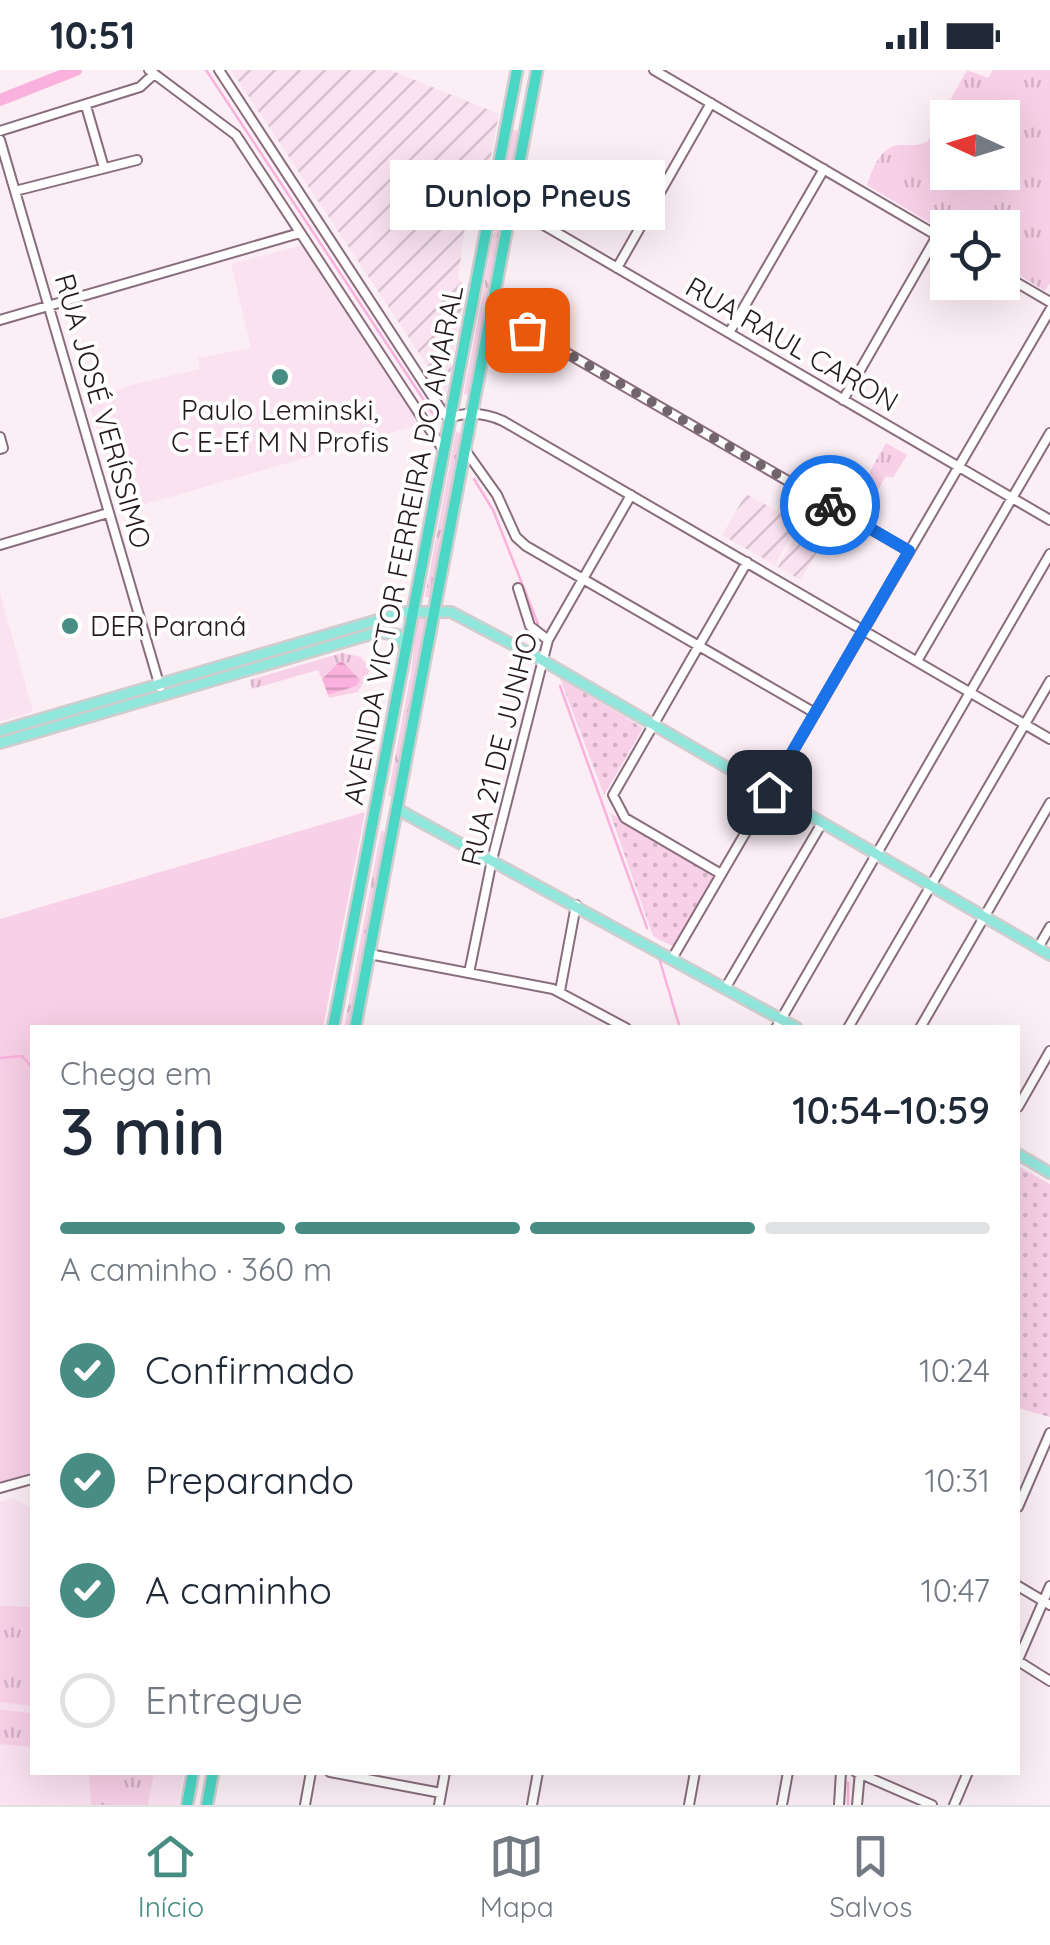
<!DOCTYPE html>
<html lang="pt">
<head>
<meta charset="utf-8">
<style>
	body { margin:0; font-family:Quicksand,sans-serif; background:#f2f2f3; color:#1f2937; height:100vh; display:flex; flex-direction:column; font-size:38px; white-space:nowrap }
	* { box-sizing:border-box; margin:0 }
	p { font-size:32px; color:#747a83 }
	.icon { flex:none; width:55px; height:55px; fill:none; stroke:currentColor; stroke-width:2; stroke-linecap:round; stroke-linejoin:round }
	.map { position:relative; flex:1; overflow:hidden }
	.drawer { position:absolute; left:30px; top:955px; width:990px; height:750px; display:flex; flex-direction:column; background:#fff; border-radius:0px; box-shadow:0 10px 40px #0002 }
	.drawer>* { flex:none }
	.needle { width:65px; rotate:274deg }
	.controls { position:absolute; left:930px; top:30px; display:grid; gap:20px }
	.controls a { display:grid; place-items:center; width:90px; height:90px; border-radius:0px; background:#fff; box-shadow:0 10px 40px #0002; font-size:50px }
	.pin { position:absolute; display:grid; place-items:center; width:85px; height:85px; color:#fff; margin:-42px; border-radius:20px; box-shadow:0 5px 15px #0006 }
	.courier { position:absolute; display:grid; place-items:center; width:100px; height:100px; margin:-50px; border:8px solid #1a73e8; border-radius:50%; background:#fff; color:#222; box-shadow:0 2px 12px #0007 }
	.bubble { position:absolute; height:70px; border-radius:0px; background:#fff; box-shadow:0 10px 40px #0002; font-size:32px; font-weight:600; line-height:70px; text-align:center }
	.overview em { font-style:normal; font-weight:600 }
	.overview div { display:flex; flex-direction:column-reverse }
	.overview { display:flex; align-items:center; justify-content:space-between; height:170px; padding:0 30px }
	h1 { font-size:65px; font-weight:600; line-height:75px }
	.bar { display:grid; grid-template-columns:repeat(4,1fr); gap:15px 10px; align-content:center; height:120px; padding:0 30px }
	.bar i { height:12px; border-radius:8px; background:#e0e1e3 }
	.bar .on { background:#488d83 }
	.bar p { grid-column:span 4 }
	ol { padding:0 30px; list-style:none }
	li { display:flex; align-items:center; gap:30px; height:110px }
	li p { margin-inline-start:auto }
	li .icon { padding:10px; border-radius:50%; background:#488d83; color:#fff; stroke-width:4 }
	li:last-child { color:#747a83 }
	li i { width:55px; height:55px; border:5px solid #e0e1e3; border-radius:50% }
	.status { display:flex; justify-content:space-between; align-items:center; height:70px; padding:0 50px; background:#fff; direction:ltr }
	.status svg { height:28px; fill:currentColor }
	.dock { display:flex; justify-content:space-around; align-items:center; height:140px; border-top:2px solid #e0e1e3; background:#fff; font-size:28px; color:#747a83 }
	.dock a { display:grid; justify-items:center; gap:5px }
	.dock .on { color:#488d83 }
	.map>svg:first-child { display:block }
	.built { fill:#fae2f0 }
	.industrial { fill:url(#industrial-furrows) }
	.grass { fill:url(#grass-tufts); fill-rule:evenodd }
	.park { fill:url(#park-dots) }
	.garden { fill:#f8d0e7 }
	.water { fill:url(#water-rules) }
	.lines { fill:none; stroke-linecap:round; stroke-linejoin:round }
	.stream { stroke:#fbb1dd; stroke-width:2.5 }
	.river { stroke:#fbb1dd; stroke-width:12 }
	.minor-casing { stroke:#896d7d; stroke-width:12 }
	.major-casing { stroke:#cfcdce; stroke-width:14 }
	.highway-casing { stroke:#cfcdce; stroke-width:15 }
	.minor { stroke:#fff; stroke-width:8 }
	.major { stroke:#92e7dd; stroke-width:9 }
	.highway { stroke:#4ad7c6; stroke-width:10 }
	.done { stroke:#71646b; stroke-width:10; stroke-dasharray:0 18 }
	.route { stroke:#1a73e8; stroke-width:12 }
	.poi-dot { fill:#488d83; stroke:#fff; stroke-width:4 }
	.labels { text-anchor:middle; stroke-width:8; stroke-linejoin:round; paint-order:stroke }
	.street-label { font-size:28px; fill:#261a21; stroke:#fff }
	.poi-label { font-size:28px; fill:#261a21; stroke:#fff }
</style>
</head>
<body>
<div class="status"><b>10:51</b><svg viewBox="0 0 49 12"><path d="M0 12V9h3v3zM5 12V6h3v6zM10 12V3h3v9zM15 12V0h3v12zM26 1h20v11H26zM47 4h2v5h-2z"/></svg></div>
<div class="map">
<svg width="1050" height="1735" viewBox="0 0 1050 1735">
	<defs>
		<pattern id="industrial-furrows" width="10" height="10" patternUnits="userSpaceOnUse" patternTransform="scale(2.5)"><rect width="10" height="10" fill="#fae2f0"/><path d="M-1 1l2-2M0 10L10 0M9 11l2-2" fill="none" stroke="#d6c1ce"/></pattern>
		<pattern id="grass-tufts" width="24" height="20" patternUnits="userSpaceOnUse" patternTransform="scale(2.5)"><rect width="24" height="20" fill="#f8d0e7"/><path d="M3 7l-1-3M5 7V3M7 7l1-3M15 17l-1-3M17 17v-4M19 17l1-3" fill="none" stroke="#d4b2c6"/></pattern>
		<pattern id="park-dots" width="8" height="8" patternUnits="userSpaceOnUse" patternTransform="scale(2.5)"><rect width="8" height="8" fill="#f8d0e7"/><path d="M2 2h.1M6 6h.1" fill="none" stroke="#d4b2c6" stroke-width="1.8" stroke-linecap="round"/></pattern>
		<pattern id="water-rules" width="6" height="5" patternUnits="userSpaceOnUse" patternTransform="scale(2.5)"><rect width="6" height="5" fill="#fbb1dd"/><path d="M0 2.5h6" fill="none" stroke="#d798bd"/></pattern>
	</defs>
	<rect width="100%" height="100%" fill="#fbeef5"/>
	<path class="built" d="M307,174l118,179 -303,88 -34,-111 43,-15 69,-16 -2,-11 53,-10 -20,-84z
		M0,522l33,120 -33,9z
		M14,1428l18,11v263l152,1 -6,32h-178v-303z"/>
	<path class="industrial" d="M231,0h159l109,44 -17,88 -11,9 4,9 -10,7 -7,50 4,7v6l-8,6 8,12 -15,87z
		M746,424l33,18 9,-14 18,11 -31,56 -53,-30z
		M812,437l23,13 -34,60 -23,-13z"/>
	<path class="grass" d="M967,0l21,8 5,-8h57v213l-5,8 -42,-26 -1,-37h-54l-1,5 -80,-48c6,-17 14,-41 36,-40 10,0 15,1 24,-3zM948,48h54v54h-54z
		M513,60l8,1 -51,264 -6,-1z
		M456,362l8,2 -31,164 -8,-1z
		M886,373l21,12 -14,23 -7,-2 -16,28 6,4 -7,10 -19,-11z
		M418,547l10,1 -33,182 -7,-5 23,-122z
		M342,583l19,4 9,13 -12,22 -29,6 -1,-3 28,-9 3,-6 -18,-20 -19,19 -4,-9 -66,19 -2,-9z
		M381,761l7,1 -36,195 -8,1z
		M0,1536l32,1v99l-32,-4z
		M0,1640l32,3v34l-32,-3z
		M89,1703h65l-6,32h-57z"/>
	<path class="park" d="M560,608l83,50 -39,67z
		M610,743l105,62 -41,72 -21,-11z
		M1018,1096l32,18v233l-32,-9z"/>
	<path class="garden" d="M365,742l-42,215 -291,1v444l-32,10v-563z"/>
	<path class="water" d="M341,590l19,20 -4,6 -28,9 -6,-16z"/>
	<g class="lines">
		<path class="stream" d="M206,0l231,350
			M474,409l19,31 45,114
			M560,616l87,242
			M659,888l21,70
			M0,988l22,-2 8,9
			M848,1735v-22"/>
		<path class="river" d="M0,30l76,-30"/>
		<defs>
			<path id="minor" d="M149,0l87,65 208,316
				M219,0l225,344 6,4c18,-7 35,-5 53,3l547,318
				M654,0l294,172
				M86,36l18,62
				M0,61l140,-44 14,-13
				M0,70l160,547
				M15,121l122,-31
				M511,136l539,314
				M617,198l94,-165
				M1002,204l48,28
				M494,233l7,12 408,236
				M0,250l300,-87
				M487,263l13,-7h16
				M729,263l95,-164
				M843,330l94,-164
				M0,367l3,11 -3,1
				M465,380l32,45 19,42 10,9 289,167
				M0,475l108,-32
				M518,518l12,38 18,14
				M917,591l133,-228
				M721,804l-96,-56 -12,-23 134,-233
				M1038,878l12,-21
				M369,884l184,35 73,39
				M673,887l377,-647
				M469,903l23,-113 56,-220 83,-145
				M726,917l96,-164
				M560,921l16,-86
				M776,958l274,-474
				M848,958l202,-347
				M920,958l130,-225
				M1018,1037l32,-56
				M0,1418l32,-9
				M1018,1437l32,-74
				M1018,1516l32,19
				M1018,1590l32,-74
				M1018,1591l32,20
				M330,1702l111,21
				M856,1702l76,33
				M305,1735l6,-33
				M439,1735l6,-33
				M532,1735l6,-33
				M689,1735l6,-33
				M782,1735l6,-33
				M839,1735l2,-33
				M857,1735l3,-33
				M954,1735l14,-33"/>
			<path id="major" d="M0,661l405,-119h46l91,48 508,295
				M0,673l378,-111 20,3 8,14
				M397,739l400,219
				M1018,1084l32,19"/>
			<path id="highway" d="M333,958l184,-958
				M355,958l182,-958
				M187,1735l6,-33
				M207,1735l6,-33"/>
		</defs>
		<use href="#minor" class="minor-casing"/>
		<use href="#major" class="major-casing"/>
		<use href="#highway" class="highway-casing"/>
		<use href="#minor" class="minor"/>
		<use href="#major" class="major"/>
		<use href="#highway" class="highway"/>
	</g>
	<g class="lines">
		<path class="done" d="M527,260l303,175"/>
		<path class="route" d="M769,722l140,-241 -79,-46"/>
	</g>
	<g class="poi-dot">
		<circle cx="280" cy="307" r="10"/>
		<circle cx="70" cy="556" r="10"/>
	</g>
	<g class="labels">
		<g class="street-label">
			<text transform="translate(792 274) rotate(30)" y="10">RUA RAUL CARON</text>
			<text transform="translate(103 341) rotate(74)" y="10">RUA JOSÉ VERÍSSIMO</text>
			<text transform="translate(403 475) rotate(-79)" y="10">AVENIDA VICTOR FERREIRA DO AMARAL</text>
			<text transform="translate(499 679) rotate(-76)" y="10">RUA 21 DE JUNHO</text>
		</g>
		<g class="poi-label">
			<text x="280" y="350">Paulo Leminski,<tspan x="280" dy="32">C E-Ef M N Profis</tspan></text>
			<text x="90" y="566" text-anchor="start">DER Paraná</text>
		</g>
	</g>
</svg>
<div class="controls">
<a><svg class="needle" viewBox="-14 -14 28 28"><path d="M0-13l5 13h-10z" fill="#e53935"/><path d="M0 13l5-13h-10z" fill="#747a83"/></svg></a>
<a><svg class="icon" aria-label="locate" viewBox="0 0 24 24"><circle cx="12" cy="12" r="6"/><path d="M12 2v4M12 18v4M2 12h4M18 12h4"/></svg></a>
</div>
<div class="pin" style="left:527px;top:260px;background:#ea580c"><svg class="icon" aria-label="bag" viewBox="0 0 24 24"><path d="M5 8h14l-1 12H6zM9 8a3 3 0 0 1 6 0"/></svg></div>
<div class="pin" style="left:769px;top:722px;background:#1f2937"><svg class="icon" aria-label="home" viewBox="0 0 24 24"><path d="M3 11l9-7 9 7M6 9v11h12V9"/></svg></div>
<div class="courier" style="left:830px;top:435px"><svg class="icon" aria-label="bike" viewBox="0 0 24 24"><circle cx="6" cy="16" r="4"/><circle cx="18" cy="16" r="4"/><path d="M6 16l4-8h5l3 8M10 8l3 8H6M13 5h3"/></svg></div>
<div class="bubble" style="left:390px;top:90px;width:275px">Dunlop Pneus</div>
<section class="drawer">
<div class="overview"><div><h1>3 min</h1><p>Chega em</p></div><em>10:54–10:59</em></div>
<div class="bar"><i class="on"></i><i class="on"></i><i class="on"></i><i></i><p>A caminho · 360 m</p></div>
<ol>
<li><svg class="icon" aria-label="check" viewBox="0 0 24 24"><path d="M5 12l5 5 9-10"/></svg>Confirmado<p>10:24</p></li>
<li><svg class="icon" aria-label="check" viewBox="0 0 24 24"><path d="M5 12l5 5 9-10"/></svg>Preparando<p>10:31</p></li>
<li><svg class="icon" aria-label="check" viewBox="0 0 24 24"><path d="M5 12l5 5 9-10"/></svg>A caminho<p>10:47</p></li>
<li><i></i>Entregue</li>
</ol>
</section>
</div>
<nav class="dock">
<a class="on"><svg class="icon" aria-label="home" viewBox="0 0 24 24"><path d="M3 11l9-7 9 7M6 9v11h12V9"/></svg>Início</a>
<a><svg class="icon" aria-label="map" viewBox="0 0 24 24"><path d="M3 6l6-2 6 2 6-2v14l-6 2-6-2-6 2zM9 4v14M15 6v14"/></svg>Mapa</a>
<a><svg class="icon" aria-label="saved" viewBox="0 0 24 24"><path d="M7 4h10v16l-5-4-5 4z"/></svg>Salvos</a>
</nav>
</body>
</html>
